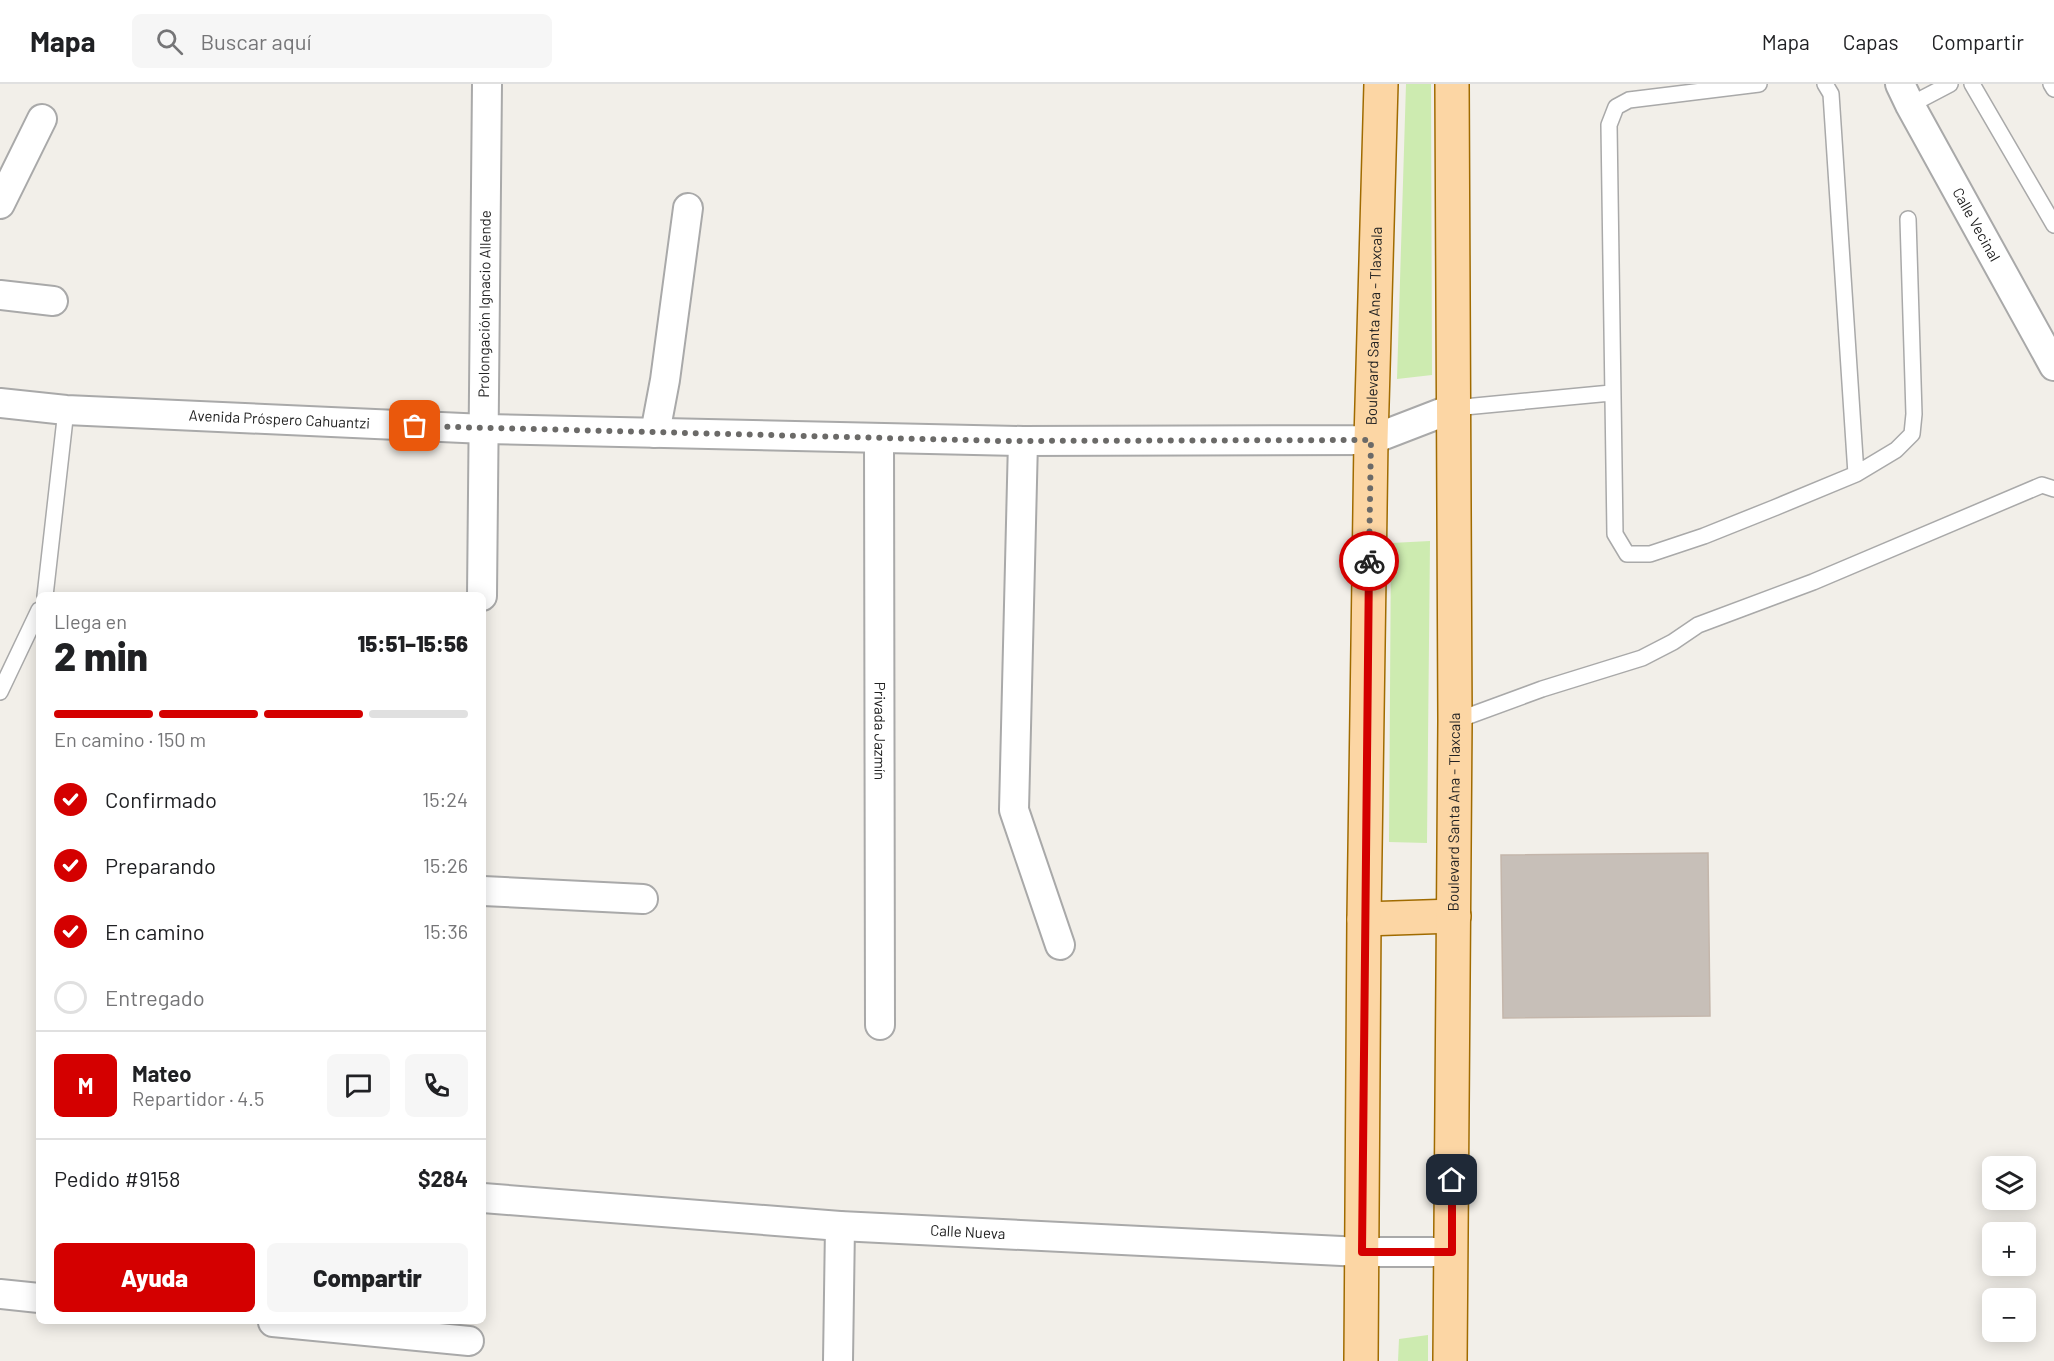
<!DOCTYPE html>
<html lang="es">
<head>
<meta charset="utf-8">
<style>
	body { margin:0; font-family:Barlow,sans-serif; background:#f6f6f6; color:#202124; height:100vh; display:flex; flex-direction:column; font-size:22px; white-space:nowrap }
	* { box-sizing:border-box; margin:0 }
	p { font-size:20px; color:#757577 }
	.icon { flex:none; width:33px; height:33px; fill:none; stroke:currentColor; stroke-width:2; stroke-linecap:round; stroke-linejoin:round }
	.map { position:relative; flex:1; overflow:hidden }
	.drawer { position:absolute; left:36px; top:508px; width:450px; height:732px; display:flex; flex-direction:column; background:#fff; border-radius:9px; box-shadow:0 3px 15px #0003 }
	.drawer>* { flex:none }
	.controls { position:absolute; left:1982px; top:1072px; display:grid; gap:12px }
	.controls a { display:grid; place-items:center; width:54px; height:54px; border-radius:9px; background:#fff; box-shadow:0 3px 15px #0003; font-size:30px }
	.pin { position:absolute; display:grid; place-items:center; width:51px; height:51px; color:#fff; margin:-26px; border-radius:12px; box-shadow:0 3px 9px #0006 }
	.courier { position:absolute; display:grid; place-items:center; width:60px; height:60px; margin:-30px; border:4px solid #d40000; border-radius:50%; background:#fff; color:#222; box-shadow:0 2px 8px #0007 }
	.headline em { font-style:normal; font-weight:800 }
	.headline div { display:flex; flex-direction:column-reverse }
	.headline { display:flex; align-items:center; justify-content:space-between; height:102px; padding:0 18px }
	h1 { font-size:39px; font-weight:800; line-height:45px }
	.bar { display:grid; grid-template-columns:repeat(4,1fr); gap:9px 6px; align-content:center; height:72px; padding:0 18px }
	.bar i { height:8px; border-radius:4px; background:#e0e0e0 }
	.bar .on { background:#d40000 }
	.bar p { grid-column:span 4 }
	.line { display:flex; align-items:center; gap:15px; padding:0 18px; border-top:2px solid #e0e0e0 }
	.line div { flex:1 }
	.round { display:grid; place-items:center; flex:none; width:63px; height:63px; border-radius:9px; background:#f6f6f6 }
	ol { padding:0 18px; list-style:none }
	li { display:flex; align-items:center; gap:18px; height:66px }
	li p { margin-inline-start:auto }
	li .icon { padding:6px; border-radius:50%; background:#d40000; color:#fff; stroke-width:4 }
	li:last-child { color:#757577 }
	li i { width:33px; height:33px; border:3px solid #e0e0e0; border-radius:50% }
	.primary-button { display:flex; gap:12px; margin-top:auto; padding:12px 18px }
	.primary-button a { flex:1; height:69px; border-radius:9px; background:#d40000; color:#fff; font-size:24px; font-weight:800; line-height:69px; text-align:center }
	.primary-button a+a { background:#f6f6f6; color:#202124 }
	header { display:flex; align-items:center; gap:36px; box-sizing:border-box; height:84px; padding:0 30px; background:#fff; border-bottom:2px solid #e0e0e0 }
	header strong { font-size:28px }
	nav { display:flex; gap:33px; margin-inline-start:auto; font-size:21px }
	.search { width:420px; height:54px; background:#f6f6f6; display:flex; align-items:center; gap:15px; box-sizing:border-box; padding:0 21px; border-radius:9px; color:#757577; font-size:22px }
	.map>svg:first-child { display:block }
	.grass { fill:#cdebb0 }
	.building { fill:#c7bfb8; stroke:#c4b6ab; stroke-width:1.5 }
	.lines { fill:none; stroke-linecap:round; stroke-linejoin:round }
	.service-casing { stroke:#a9a9a9; stroke-width:18 }
	.minor-casing { stroke:#a9a9a9; stroke-width:32 }
	.primary-casing { stroke:#a06b00; stroke-width:36 }
	.service { stroke:#fff; stroke-width:15 }
	.minor { stroke:#fff; stroke-width:28 }
	.primary { stroke:#fcd6a4; stroke-width:33 }
	.done { stroke:#6b6a68; stroke-width:6; stroke-dasharray:0 10.8 }
	.route { stroke:#d40000; stroke-width:8 }
	.labels { text-anchor:middle; stroke-width:4.5; stroke-linejoin:round; paint-order:stroke }
	.street-label { font-size:15px; fill:#222; stroke:#fff }
</style>
</head>
<body>
<header>
<strong>Mapa</strong>
<div class="search"><svg class="icon" aria-label="search" viewBox="0 0 24 24"><circle cx="10" cy="10" r="6"/><path d="M15 15l6 6"/></svg>Buscar aquí</div>
<nav><a>Mapa</a><a>Capas</a><a>Compartir</a></nav>
</header>
<div class="map">
<svg width="2054" height="1277" viewBox="0 0 2054 1277">
	<rect width="100%" height="100%" fill="#f2efe9"/>
	<path class="grass" d="M1406,0h25l1,291 -35,4z
		M1430,457l-3,302 -38,-1 2,-299z
		M1428,1251v26h-30l1,-22z"/>
	<path class="building" d="M1708,769l2,163 -207,2 -2,-163z"/>
	<g class="lines">
		<defs>
			<path id="service" d="M1759,0l-130,16 -13,7 -7,18 6,409 12,20h23l54,-18 70,-28 82,-34 40,-24 16,-16 2,-20 -6,-195
				M1825,0l6,10 25,380
				M1972,0l82,141
				M2051,0l3,5
				M1910,21l40,-21
				M1454,324l157,-15
				M45,512l21,-186
				M0,608l39,-82
				M1455,637l87,-32 100,-31 31,-16 25,-17 115,-43 229,-97 12,4"/>
			<g id="minor">
				<path id="s1" d="M1900,0l10,21 144,261"/>
				<path d="M0,120l42,-85"/>
				<path d="M0,211l53,6"/>
				<path id="s2" d="M0,319l66,7 419,19 538,12 348,-1 83,-32"/>
				<path d="M655,349l10,-53 23,-172"/>
				<path id="s3" d="M879,355l1,586"/>
				<path d="M1023,357l-9,369 46,135"/>
				<path id="s4" d="M482,512l5,-512"/>
				<path d="M483,807l160,8"/>
				<path id="s5" d="M483,1114l357,28 522,26h90"/>
				<path d="M0,1210l39,4"/>
				<path d="M273,1238l196,19"/>
				<path d="M838,1277l2,-135"/>
			</g>
			<g id="primary">
				<path d="M1364,835l90,-3"/>
				<path id="s6" d="M1361,1277l3,-442 7,-479 10,-356"/>
				<path id="s7" d="M1450,1277l5,-640 -3,-637"/>
			</g>
		</defs>
		<use href="#service" class="service-casing"/>
		<use href="#minor" class="minor-casing"/>
		<use href="#primary" class="primary-casing"/>
		<use href="#service" class="service"/>
		<use href="#minor" class="minor"/>
		<use href="#primary" class="primary"/>
	</g>
	<g class="lines">
		<path class="done" d="M415,342l587,15 369,-1 -2,121"/>
		<path class="route" d="M1369,477l-7,691h90v-72"/>
	</g>
	<g class="labels">
		<g class="street-label">
			<text dy="5" stroke="none"><textPath href="#s1" startOffset="160">Calle Vecinal</textPath></text>
			<text dy="5" stroke="none"><textPath href="#s4" startOffset="292">Prolongación Ignacio Allende</textPath></text>
			<text dy="5" stroke="none"><textPath href="#s6" startOffset="1035">Boulevard Santa Ana - Tlaxcala</textPath></text>
			<text dy="5" stroke="none"><textPath href="#s2" startOffset="280">Avenida Próspero Cahuantzi</textPath></text>
			<text dy="5" stroke="none"><textPath href="#s3" startOffset="292">Privada Jazmín</textPath></text>
			<text dy="5" stroke="none"><textPath href="#s7" startOffset="549">Boulevard Santa Ana - Tlaxcala</textPath></text>
			<text dy="5" stroke="none"><textPath href="#s5" startOffset="486">Calle Nueva</textPath></text>
		</g>
	</g>
</svg>
<div class="controls">
<a><svg class="icon" aria-label="layers" viewBox="0 0 24 24"><path d="M12 4l9 5-9 5-9-5zM3 14l9 5 9-5"/></svg></a>
<a>+</a>
<a>−</a>
</div>
<div class="pin" style="left:415px;top:342px;background:#ea580c"><svg class="icon" aria-label="bag" viewBox="0 0 24 24"><path d="M5 8h14l-1 12H6zM9 8a3 3 0 0 1 6 0"/></svg></div>
<div class="pin" style="left:1452px;top:1096px;background:#1f2937"><svg class="icon" aria-label="home" viewBox="0 0 24 24"><path d="M3 11l9-7 9 7M6 9v11h12V9"/></svg></div>
<div class="courier" style="left:1369px;top:477px"><svg class="icon" aria-label="bike" viewBox="0 0 24 24"><circle cx="6" cy="16" r="4"/><circle cx="18" cy="16" r="4"/><path d="M6 16l4-8h5l3 8M10 8l3 8H6M13 5h3"/></svg></div>
<section class="drawer">
<div class="headline"><div><h1>2 min</h1><p>Llega en</p></div><em>15:51–15:56</em></div>
<div class="bar"><i class="on"></i><i class="on"></i><i class="on"></i><i></i><p>En camino · 150 m</p></div>
<ol>
<li><svg class="icon" aria-label="check" viewBox="0 0 24 24"><path d="M5 12l5 5 9-10"/></svg>Confirmado<p>15:24</p></li>
<li><svg class="icon" aria-label="check" viewBox="0 0 24 24"><path d="M5 12l5 5 9-10"/></svg>Preparando<p>15:26</p></li>
<li><svg class="icon" aria-label="check" viewBox="0 0 24 24"><path d="M5 12l5 5 9-10"/></svg>En camino<p>15:36</p></li>
<li><i></i>Entregado</li>
</ol>
<div class="line" style="height:108px"><b class="round" style="background:#d40000;color:#fff">M</b><div><b>Mateo</b><p>Repartidor · 4.5</p></div><a class="round"><svg class="icon" aria-label="chat" viewBox="0 0 24 24"><path d="M4 5h16v11H9l-5 4z"/></svg></a><a class="round"><svg class="icon" aria-label="phone" viewBox="0 0 24 24"><path d="M5 4h4l2 5-3 2q2 4 5 5l2-3 5 2v4C11 20 4 13 5 4z"/></svg></a></div>
<div class="line" style="height:78px"><div>Pedido #9158</div><b>$284</b></div>
<div class="primary-button"><a>Ayuda</a><a>Compartir</a></div>
</section>
</div>
</body>
</html>
